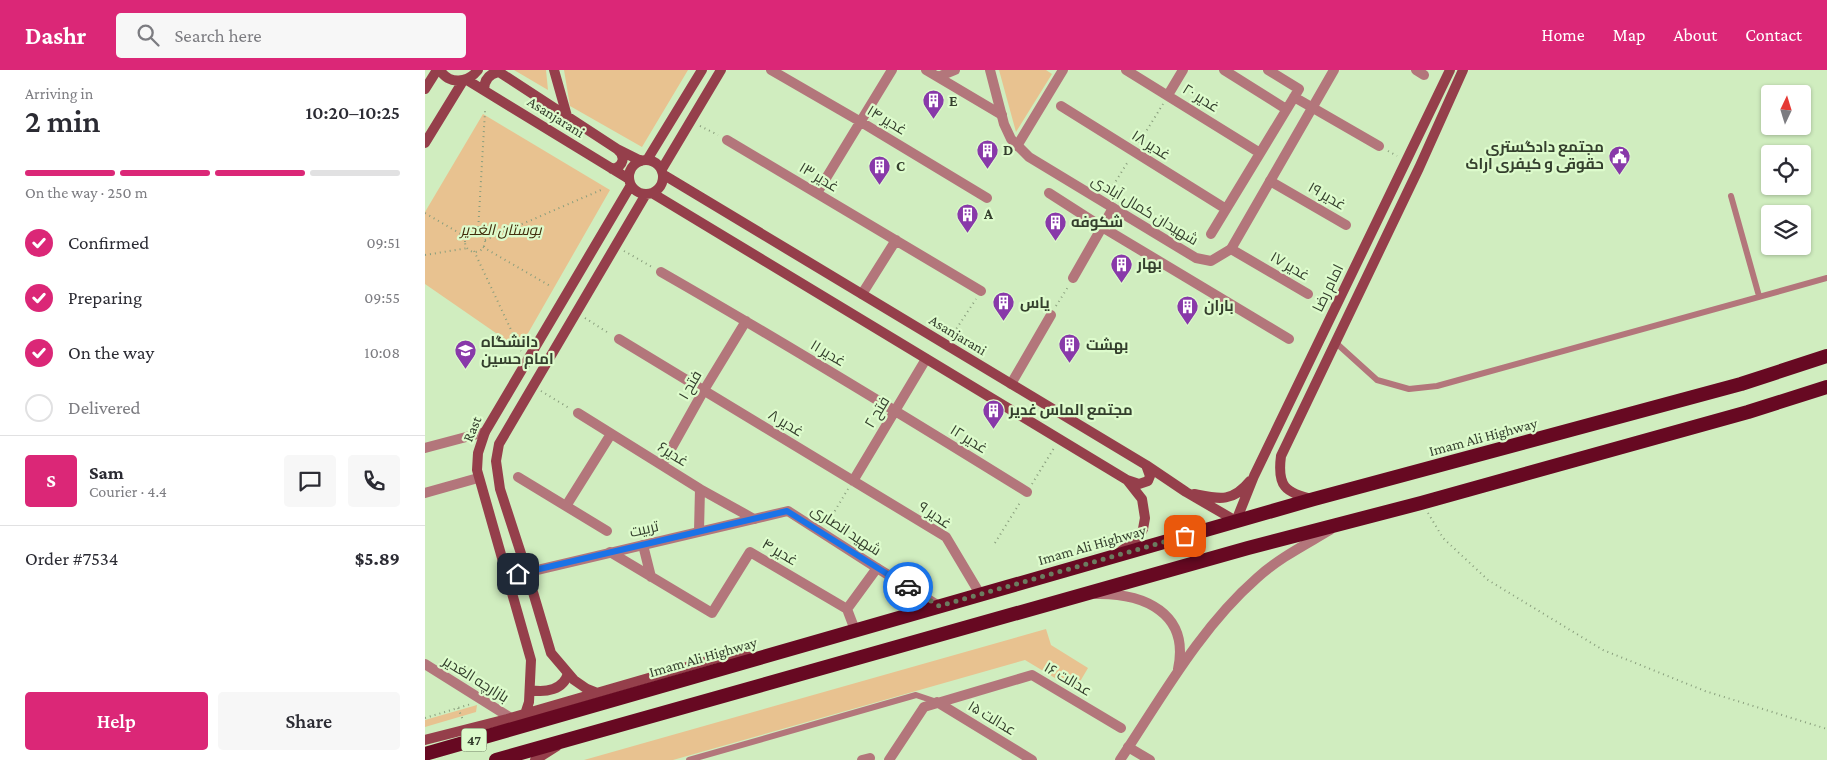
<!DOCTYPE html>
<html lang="en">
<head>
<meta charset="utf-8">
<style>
	body { margin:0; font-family:"Crimson Pro",Cairo,serif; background:#f7f7f7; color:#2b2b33; height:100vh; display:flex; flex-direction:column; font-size:19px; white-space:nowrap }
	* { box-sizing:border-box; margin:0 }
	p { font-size:16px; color:#7c7c81 }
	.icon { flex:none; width:28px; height:28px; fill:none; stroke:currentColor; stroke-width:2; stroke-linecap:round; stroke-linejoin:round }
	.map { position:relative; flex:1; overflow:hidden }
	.sheet { display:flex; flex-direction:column; background:#fff; width:425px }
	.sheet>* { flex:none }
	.needle { width:32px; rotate:4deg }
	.controls { position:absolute; left:1336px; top:15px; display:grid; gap:10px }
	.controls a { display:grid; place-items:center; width:50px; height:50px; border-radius:5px; background:#fff; box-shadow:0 1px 4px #0004; font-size:25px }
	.pin { position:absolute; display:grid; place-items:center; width:42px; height:42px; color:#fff; margin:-21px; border-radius:10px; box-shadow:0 2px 8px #0006 }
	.courier { position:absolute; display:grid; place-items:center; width:50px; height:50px; margin:-25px; border:4px solid #1a73e8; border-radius:50%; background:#fff; color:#222; box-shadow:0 1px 6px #0007 }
	.head em { font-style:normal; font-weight:600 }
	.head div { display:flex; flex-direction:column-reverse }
	.head { display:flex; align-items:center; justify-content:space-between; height:85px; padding:0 25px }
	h1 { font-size:32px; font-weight:600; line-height:38px }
	.bar { display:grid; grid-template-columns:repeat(4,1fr); gap:8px 5px; align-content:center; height:60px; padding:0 25px }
	.bar i { height:6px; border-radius:4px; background:#e1e1e2 }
	.bar .selected { background:#db2777 }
	.bar p { grid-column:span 4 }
	.line { display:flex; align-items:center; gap:12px; padding:0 25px; border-top:1px solid #e1e1e2 }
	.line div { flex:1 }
	.round { display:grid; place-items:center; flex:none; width:52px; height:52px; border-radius:5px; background:#f7f7f7 }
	ol { padding:0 25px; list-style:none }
	li { display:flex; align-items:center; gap:15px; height:55px }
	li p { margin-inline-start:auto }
	li .icon { padding:5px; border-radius:50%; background:#db2777; color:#fff; stroke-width:4 }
	li:last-child { color:#7c7c81 }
	li i { width:28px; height:28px; border:2px solid #e1e1e2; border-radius:50% }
	.action { display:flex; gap:10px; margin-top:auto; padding:10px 25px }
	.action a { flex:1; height:58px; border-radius:5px; background:#db2777; color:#fff; font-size:20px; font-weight:600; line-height:58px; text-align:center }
	.action a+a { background:#f7f7f7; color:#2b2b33 }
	header { display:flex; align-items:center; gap:30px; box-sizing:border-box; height:70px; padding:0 25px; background:#db2777; color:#fff }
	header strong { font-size:24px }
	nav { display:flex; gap:28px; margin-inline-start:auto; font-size:18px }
	.search { width:350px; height:45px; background:#f7f7f7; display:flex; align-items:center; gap:12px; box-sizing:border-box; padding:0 18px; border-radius:5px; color:#7c7c81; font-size:19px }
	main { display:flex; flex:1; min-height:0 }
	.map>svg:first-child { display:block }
	.green { fill:#e8c290 }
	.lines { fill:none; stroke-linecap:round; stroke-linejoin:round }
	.path { stroke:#889d7c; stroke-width:2; stroke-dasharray:1 4; stroke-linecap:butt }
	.service { stroke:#b3767b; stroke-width:6 }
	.minor { stroke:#b3767b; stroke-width:10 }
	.tertiary { stroke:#b3767b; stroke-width:10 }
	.secondary { stroke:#953f4b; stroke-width:10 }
	.trunk { stroke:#670922; stroke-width:14 }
	.done { stroke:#6b7c60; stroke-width:5; stroke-dasharray:0 9 }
	.route { stroke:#1a73e8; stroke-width:6 }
	.labels { text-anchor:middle; stroke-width:4.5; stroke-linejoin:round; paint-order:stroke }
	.shield { fill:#ddfbcc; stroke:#67775d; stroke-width:1 }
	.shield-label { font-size:14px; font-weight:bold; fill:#343f2d }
	.street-label { font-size:15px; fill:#343f2d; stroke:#ddfbcc }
	.poi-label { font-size:15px; font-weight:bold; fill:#343f2d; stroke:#ddfbcc; text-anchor:start }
	.park-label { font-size:15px; font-style:italic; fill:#422d0c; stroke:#ddfbcc }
</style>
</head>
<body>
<header>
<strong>Dashr</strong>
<div class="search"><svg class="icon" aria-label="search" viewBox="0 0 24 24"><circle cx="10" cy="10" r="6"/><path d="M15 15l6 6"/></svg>Search here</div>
<nav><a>Home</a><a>Map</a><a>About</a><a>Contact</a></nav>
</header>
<main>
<section class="sheet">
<div class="head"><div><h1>2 min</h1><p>Arriving in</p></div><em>10:20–10:25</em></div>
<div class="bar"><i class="selected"></i><i class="selected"></i><i class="selected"></i><i></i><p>On the way · 250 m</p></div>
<ol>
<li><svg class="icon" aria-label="check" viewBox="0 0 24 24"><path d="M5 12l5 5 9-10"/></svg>Confirmed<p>09:51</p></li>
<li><svg class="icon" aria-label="check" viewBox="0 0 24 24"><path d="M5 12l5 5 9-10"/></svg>Preparing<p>09:55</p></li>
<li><svg class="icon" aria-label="check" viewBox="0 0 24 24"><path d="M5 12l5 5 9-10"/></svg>On the way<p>10:08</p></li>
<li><i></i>Delivered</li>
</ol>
<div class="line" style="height:90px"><b class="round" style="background:#db2777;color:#fff">S</b><div><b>Sam</b><p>Courier · 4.4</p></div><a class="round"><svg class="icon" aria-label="chat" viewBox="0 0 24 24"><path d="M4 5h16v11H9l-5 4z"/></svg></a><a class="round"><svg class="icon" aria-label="phone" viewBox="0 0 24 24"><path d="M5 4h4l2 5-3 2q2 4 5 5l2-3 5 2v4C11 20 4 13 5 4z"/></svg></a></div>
<div class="line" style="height:65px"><div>Order #7534</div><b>$5.89</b></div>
<div class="action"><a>Help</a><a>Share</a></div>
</section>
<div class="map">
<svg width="1402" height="690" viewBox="0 0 1402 690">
	<rect width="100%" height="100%" fill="#d0edbf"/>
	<path class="green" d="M89,0h32l2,20z
		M139,0h124l-46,77 -72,-41z
		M574,0h47l6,4 -36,58z
		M58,44l127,76 -91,159 -94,-65v-72z
		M621,559l5,16 37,23 -13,22 -50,-30 -352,100h-89z
		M52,635l-1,7 -51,15v-7z"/>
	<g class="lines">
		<path class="path" d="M275,56l18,9
			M714,73l24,-39
			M963,81l9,5
			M683,124l21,-34
			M0,143l41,24
			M53,162l7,-121
			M40 172a10 10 0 1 1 20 0a10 10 0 1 1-20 0Z
			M60,170l116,-50
			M58,177l67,39
			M49,181l47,100
			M199,181l28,16
			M0,185l43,-7
			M892,229l8,5
			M631,236l12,-19
			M160,248l25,16
			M526,267l25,-38
			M116,321l28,17
			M607,414l22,-36
			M1003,443l15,25 45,42 115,70 102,41 122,38
			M402,454l21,-35
			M570,473l26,-42
			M33,638l5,12
			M0,648l46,-14"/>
		<path class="service" d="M1306,126l28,100
			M910,272l42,38 32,9 28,-3 390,-108
			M264,690l227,-65 21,7"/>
		<path class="minor" d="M346,0l90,52 126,76
			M501,0l76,45
			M701,0l134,83
			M799,0l62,39
			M991,0l8,5
			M513,7l17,-7
			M743,25l15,-25
			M869,27l85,49
			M636,36l165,103
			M302,70l254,151
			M592,76l46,-76
			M845,111l76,44
			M392,123l75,-123
			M624,123l53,34 187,112
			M786,164l88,-145 -31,-19
			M806,179l77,45
			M236,202c124,71 245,145 366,220
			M648,208l40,-70
			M437,224l34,-54
			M194,269l327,198 34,57
			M586,314l40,-69
			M153,343l122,76 54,30
			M0,378l60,-16
			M237,395l42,-75 42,-69
			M93,407l89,54
			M428,411l73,-122
			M0,423l53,-15
			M141,436l45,-72
			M274,461l1,-42
			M218,475l8,32
			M185,482l102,61 38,-61 97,57 8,21
			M422,539l30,-41
			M512,632l95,58
			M703,677l22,13
			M437,690l8,-2
			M464,690l35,-53 108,-32 89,53"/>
		<path class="tertiary" d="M565,0l14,54 7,15 18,18 167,101 15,3 20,-12 103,-179
			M83,507l280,-66 89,57 62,38
			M671,524c48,-1 94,19 82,75
			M0,594l86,54
			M695,690c42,-63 80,-132 137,-182 22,-20 48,-33 73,-48"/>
		<path class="secondary" d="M15,0c9,15 28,13 38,0
			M71,0l121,79 24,12
			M129,0l13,46
			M42,10l162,99
			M0,19l12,-19
			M59,20c0,-10 5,-16 14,-18
			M0,73l38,-62
			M204 107a17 17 0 1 1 34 0a17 17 0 1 1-34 0Z
			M222,90l55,-90
			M187,99c12,-2 14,-13 5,-20
			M237,99l59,-99
			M239,105l482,290 40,27 50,29 18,-45 196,-406
			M227,123l475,287 15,19 3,19 -2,11 -5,10 -17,12
			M702,410l12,4 9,-3 2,-5 -4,-11
			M769,424c25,5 38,9 56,-13
			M888,429c-28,-6 -36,-13 -32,-43l138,-288 44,-98
			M105,620c15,3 34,0 38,-17
			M172,623l-10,-4 -13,-9 -23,-27 -24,-81 -27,-83 -4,-28 3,-17 147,-250
			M100,644l4,-12 2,-42 -54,-190 1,-17 7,-21 146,-247
			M0,670l82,-21 221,-64 26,2
			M110,690l22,-14"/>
		<path class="trunk" d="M0,684l889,-255 427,-115 86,-28
			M71,690l752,-212 173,-45 327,-91 79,-25"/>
	</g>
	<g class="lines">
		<path class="done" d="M483,517l31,19 246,-70"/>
		<path class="route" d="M93,504l269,-63 121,76"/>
	</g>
	<defs>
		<symbol id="building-pin" viewBox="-11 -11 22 30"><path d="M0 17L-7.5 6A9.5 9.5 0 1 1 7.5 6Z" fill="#8839a9" stroke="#ddfbcc"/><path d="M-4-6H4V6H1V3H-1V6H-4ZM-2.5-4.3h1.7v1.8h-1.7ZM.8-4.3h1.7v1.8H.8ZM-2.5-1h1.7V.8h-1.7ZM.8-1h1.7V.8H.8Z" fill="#fff"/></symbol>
		<symbol id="civic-pin" viewBox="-11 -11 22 30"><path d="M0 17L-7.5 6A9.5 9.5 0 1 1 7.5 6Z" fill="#8839a9" stroke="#ddfbcc"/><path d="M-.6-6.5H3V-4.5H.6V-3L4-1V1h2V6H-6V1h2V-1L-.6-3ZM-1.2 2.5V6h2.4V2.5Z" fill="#fff"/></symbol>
		<symbol id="university-pin" viewBox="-11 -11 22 30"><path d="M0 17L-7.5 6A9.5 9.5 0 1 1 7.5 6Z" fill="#8839a9" stroke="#ddfbcc"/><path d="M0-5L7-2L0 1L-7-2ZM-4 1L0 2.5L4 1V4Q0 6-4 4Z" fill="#fff"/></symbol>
	</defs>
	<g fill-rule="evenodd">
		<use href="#building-pin" x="496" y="18" width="25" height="34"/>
		<use href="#building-pin" x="550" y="68" width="25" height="34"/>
		<use href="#civic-pin" x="1182" y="74" width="25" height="34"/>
		<use href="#building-pin" x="442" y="84" width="25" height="34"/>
		<use href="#building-pin" x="530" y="132" width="25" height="34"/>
		<use href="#building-pin" x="618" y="140" width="25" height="34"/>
		<use href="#building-pin" x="684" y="182" width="25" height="34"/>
		<use href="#building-pin" x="566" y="220" width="25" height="34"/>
		<use href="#building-pin" x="750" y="224" width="25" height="34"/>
		<use href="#building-pin" x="632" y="262" width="25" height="34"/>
		<use href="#university-pin" x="28" y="268" width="25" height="34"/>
		<use href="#building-pin" x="556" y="328" width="25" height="34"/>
	</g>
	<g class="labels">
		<rect class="shield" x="36.5" y="658.5" width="25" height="23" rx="4"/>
		<g class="shield-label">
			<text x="49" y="675">47</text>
		</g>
		<g class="street-label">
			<text transform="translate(776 28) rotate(32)" y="5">غدیر ۲۰</text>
			<text transform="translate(131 47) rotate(32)" y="5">Asanjarani</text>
			<text transform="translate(462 50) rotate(31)" y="5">غدیر ۱۴</text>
			<text transform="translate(726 75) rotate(32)" y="5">غدیر ۱۸</text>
			<text transform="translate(394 107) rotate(31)" y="5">غدیر ۱۳</text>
			<text transform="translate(902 126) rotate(30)" y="5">غدیر ۱۹</text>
			<text transform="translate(720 140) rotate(31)" y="5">شهیدان کمال آبادی</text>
			<text transform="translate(865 196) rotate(30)" y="5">غدیر ۱۷</text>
			<text transform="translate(903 218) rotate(-64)" y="5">امام رضا</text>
			<text transform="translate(533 265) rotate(31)" y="5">Asanjarani</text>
			<text transform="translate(403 283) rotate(31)" y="5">غدیر ۱۱</text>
			<text transform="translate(265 315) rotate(-60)" y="5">فتح ۱</text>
			<text transform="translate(452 342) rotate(-59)" y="5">فتح ۲</text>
			<text transform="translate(361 353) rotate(31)" y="5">غدیر ۸</text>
			<text transform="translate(47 359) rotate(-67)" y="5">Rast</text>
			<text transform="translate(1058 367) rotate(-15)" y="5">Imam Ali Highway</text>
			<text transform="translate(544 369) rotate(32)" y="5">غدیر ۱۲</text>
			<text transform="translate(248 384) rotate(32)" y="5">غدیر۶</text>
			<text transform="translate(510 445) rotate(34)" y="5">غدیر ۹</text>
			<text transform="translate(219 459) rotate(-13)" y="5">تربیت</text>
			<text transform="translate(421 460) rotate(33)" y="5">شهید انصاری</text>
			<text transform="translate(667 475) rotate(-16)" y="5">Imam Ali Highway</text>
			<text transform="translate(355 482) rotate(30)" y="5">غدیر ۴</text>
			<text transform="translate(278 587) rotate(-16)" y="5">Imam Ali Highway</text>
			<text transform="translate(51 609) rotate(32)" y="5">بازارچه الغدیر</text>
			<text transform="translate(643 609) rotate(30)" y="5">عدالت ۱۶</text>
			<text transform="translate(567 648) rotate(31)" y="5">عدالت ۱۵</text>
		</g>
		<g class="poi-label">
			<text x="524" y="36">E</text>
			<text x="1179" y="82" text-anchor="end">مجتمع دادگستری<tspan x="1179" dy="17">حقوقی و کیفری اراک</tspan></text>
			<text x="578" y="85">D</text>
			<text x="471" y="101">C</text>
			<text x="559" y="149">A</text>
			<text x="646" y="157">شکوفه</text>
			<text x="712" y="199">بهار</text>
			<text x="595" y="238">یاس</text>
			<text x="779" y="241">باران</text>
			<text x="56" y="277">دانشگاه<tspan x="56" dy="17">امام حسین</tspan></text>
			<text x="661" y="280">بهشت</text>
			<text x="584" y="345">مجتمع الماس غدیر</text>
		</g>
		<g class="park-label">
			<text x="76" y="165">بوستان الغدیر</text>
		</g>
	</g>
</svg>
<div class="controls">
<a><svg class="needle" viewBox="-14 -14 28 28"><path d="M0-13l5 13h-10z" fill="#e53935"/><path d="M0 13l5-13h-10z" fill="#7c7c81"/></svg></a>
<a><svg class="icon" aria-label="locate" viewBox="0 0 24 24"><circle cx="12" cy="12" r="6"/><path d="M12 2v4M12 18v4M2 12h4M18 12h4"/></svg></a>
<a><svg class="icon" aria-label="layers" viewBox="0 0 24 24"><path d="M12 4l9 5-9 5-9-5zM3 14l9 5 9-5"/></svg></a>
</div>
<div class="pin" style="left:760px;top:466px;background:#ea580c"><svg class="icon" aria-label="bag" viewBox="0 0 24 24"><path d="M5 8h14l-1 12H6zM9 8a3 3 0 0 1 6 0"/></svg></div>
<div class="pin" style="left:93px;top:504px;background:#1f2937"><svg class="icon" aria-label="home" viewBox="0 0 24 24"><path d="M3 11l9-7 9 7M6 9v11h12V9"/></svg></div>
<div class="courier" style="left:483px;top:517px"><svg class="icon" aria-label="car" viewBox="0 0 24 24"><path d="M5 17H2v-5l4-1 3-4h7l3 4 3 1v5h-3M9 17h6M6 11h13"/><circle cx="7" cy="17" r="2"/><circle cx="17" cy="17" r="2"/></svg></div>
</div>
</main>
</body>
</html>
